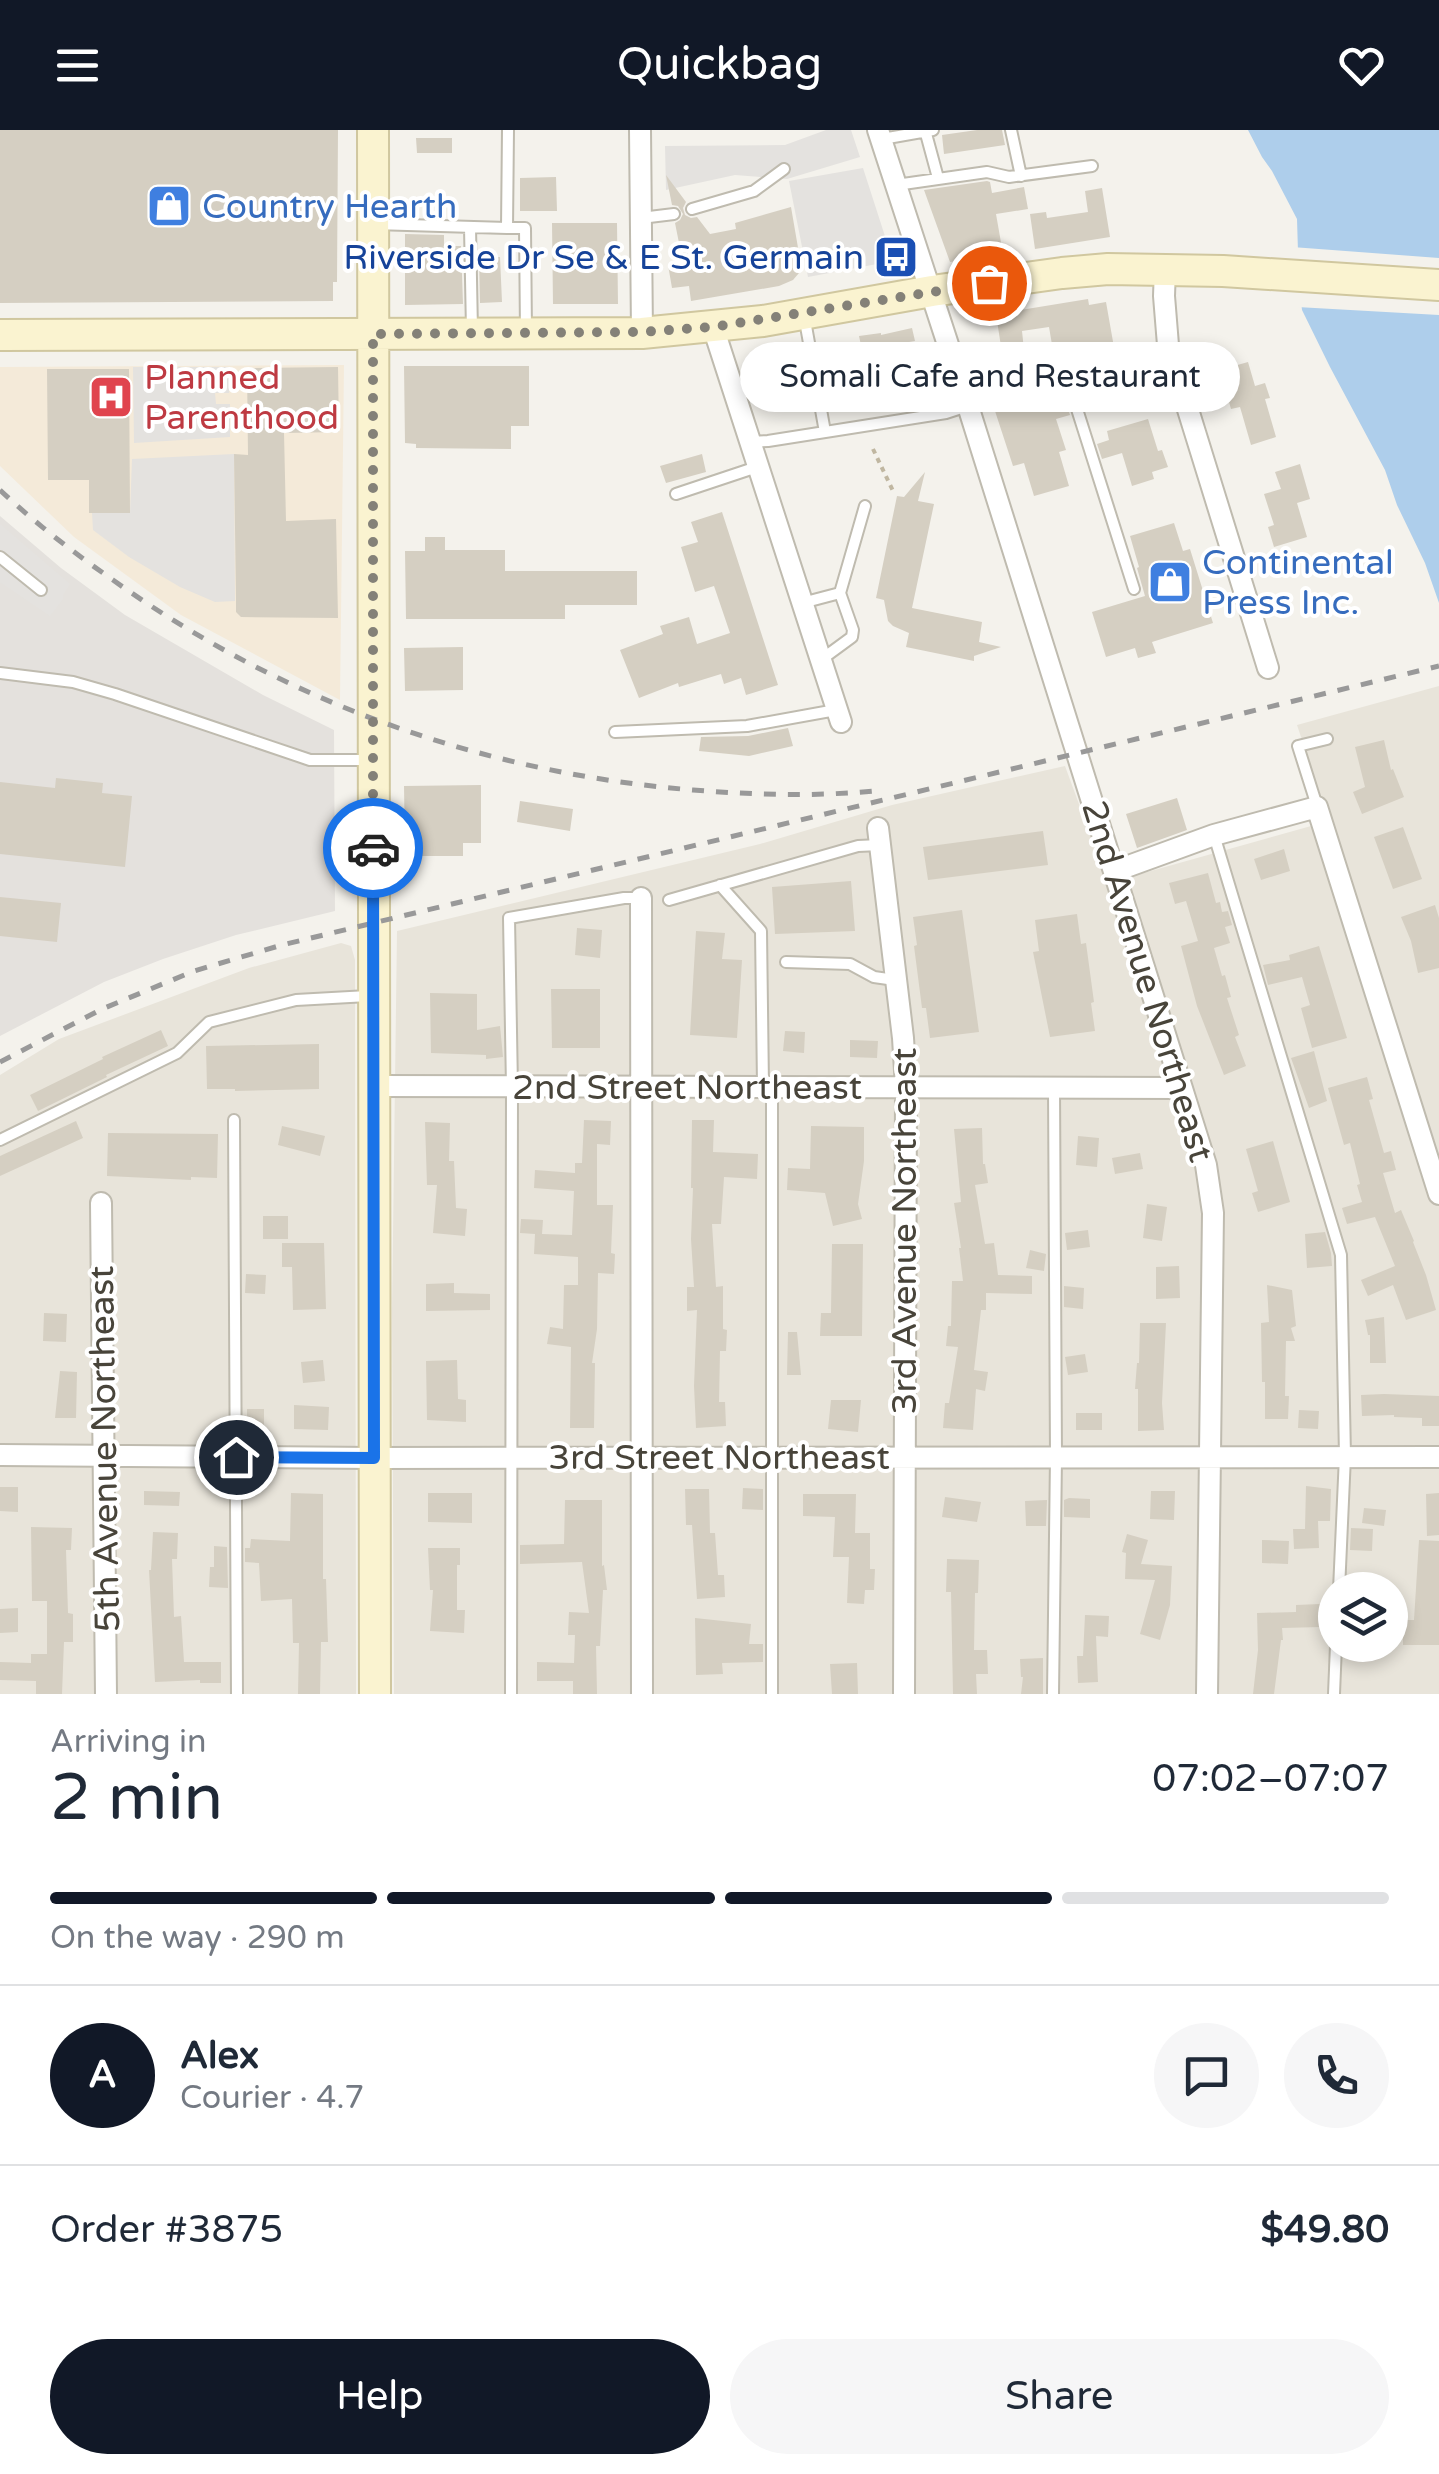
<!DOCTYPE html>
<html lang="en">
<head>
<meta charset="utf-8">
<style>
	body { margin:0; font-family:"Varela Round",sans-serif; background:#f6f6f7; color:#1f2937; height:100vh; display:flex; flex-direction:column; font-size:38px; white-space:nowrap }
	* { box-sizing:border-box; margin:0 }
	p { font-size:32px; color:#747a83 }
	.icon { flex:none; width:55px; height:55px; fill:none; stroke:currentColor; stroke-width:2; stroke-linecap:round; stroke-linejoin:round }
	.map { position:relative; height:1564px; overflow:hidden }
	.details { display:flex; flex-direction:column; background:#fff; flex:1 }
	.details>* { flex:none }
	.tools { position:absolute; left:1318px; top:1442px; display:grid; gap:20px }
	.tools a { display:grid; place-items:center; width:90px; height:90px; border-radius:50%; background:#fff; box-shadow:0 5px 15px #0003; font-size:50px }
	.pin { position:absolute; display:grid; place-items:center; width:85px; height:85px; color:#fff; margin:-42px; border:5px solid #fff; border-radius:50%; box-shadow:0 2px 10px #0007 }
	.courier { position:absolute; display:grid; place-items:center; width:100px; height:100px; margin:-50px; border:8px solid #1a73e8; border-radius:50%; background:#fff; color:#222; box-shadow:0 2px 12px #0007 }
	.bubble { position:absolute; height:70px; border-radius:35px; background:#fff; box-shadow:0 5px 15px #0003; font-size:32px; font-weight:600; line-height:70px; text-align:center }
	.headline em { font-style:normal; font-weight:600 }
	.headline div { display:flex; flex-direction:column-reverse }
	.headline { display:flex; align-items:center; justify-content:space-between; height:170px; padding:0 50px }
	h1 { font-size:65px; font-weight:600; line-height:75px }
	.bar { display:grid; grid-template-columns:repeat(4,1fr); gap:15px 10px; align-content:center; height:120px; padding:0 50px }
	.bar i { height:12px; border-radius:8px; background:#e0e1e3 }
	.bar .active { background:#111827 }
	.bar p { grid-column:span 4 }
	.line { display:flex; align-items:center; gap:25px; padding:0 50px; border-top:2px solid #e0e1e3 }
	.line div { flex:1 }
	.round { display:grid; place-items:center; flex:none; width:105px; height:105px; border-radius:52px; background:#f6f6f7 }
	.action { display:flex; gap:20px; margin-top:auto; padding:20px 50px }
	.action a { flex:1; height:115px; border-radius:60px; background:#111827; color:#fff; font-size:40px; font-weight:600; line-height:115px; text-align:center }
	.action a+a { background:#f6f6f7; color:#1f2937 }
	header { display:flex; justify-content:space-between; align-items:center; height:130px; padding:0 50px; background:#111827; color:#fff; font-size:45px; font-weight:600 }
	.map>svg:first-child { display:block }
	.residential { fill:#e8e4da; fill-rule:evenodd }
	.commercial { fill:#f4ead9 }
	.industrial { fill:#e4e1dd }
	.parking { fill:#e4e2df }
	.water { fill:#aeceeb }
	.pier { fill:#f4f2ec }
	.building { fill:#d5cfc2 }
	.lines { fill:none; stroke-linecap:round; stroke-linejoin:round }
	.lane-casing { stroke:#bfbbaf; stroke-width:14 }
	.street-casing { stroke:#bfbbaf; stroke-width:24 }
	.secondary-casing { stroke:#d0c79f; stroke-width:34 }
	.path { stroke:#c0b7a1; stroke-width:4; stroke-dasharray:5 5; stroke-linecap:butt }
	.lane { stroke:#fff; stroke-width:10 }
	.street { stroke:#fff; stroke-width:20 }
	.secondary { stroke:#faf3d0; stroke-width:30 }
	.rail { stroke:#999; stroke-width:5; stroke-dasharray:12 12; stroke-linecap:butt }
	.done { stroke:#848178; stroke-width:10; stroke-dasharray:0 18 }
	.route { stroke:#1a73e8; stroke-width:12 }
	.labels { text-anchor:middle; stroke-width:8; stroke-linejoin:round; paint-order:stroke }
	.shop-label { font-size:35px; fill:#366cbe; stroke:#fff; text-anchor:start }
	.transit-label { font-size:35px; fill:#164399; stroke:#fff; text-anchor:end }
	.health-label { font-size:35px; fill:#be3a42; stroke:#fff; text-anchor:start }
	.street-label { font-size:35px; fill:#48443a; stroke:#fff }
</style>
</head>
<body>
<header><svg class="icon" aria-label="menu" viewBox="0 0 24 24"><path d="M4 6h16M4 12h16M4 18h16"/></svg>Quickbag<svg class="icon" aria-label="heart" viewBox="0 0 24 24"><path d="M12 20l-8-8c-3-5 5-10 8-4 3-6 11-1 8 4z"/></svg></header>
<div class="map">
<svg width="1439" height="1564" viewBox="0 0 1439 1564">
	<rect width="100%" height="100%" fill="#f4f2ec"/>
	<path class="residential" d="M1439,556v1008h-1045l-2,-383 5,-380 363,-87 132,-39 173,-39 43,117 221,-62 -32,-96zM1335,1460h55v55h-55z
		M341,813l10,3 4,14 1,734h-356v-619l59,-36 190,-71z"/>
	<path class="commercial" d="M344,235l-4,335 -159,-85 -107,-78 -74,-71v-99z"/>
	<path class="industrial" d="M0,386l61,52 64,47 138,80 71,35 1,181 -99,24 -73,24 -59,23 -104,54z"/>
	<path class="parking" d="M826,0h25l9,27 -73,22 -52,-4 -69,15 -1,-44 120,-1z
		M863,38l30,93 -85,16 -19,-96z
		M133,237h98l-2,26h-14l1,11h14v33l-96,6z
		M234,324l1,147 -20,1 -35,-15 -51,-30 -36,-27 -1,-17h38l2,-54z
		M0,394l70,60 -7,11v4l-13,17 -50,-34z"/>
	<path class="water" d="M1248,0h191v473l-14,-40 -28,-58 -12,-35 -55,-103 -28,-57 -3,-26 -2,-65 -25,-48 -10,-14z"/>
	<path class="pier" d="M1292,117l147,11v57l-142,-8z"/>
	<path class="building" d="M0,0h338l-1,152h-4v19l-333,2z
		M977,0h25l3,15 -61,9 -2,-19z
		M416,8h36v15h-35z
		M666,45l20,27 -3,6 2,7 6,3 6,-1 13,17 26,-5 -1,-6 56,-16 10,58 -2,8 -6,7 -14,6 -88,15 -2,-15 -17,2 -4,-23 15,-2 -8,-40 5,-3 3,-6 -5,-8 -6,-1z
		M556,47l1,34h-37v-33z
		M987,51l3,1 2,11 32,-6 4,22 -32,5 7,40 -53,8 -26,-72z
		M1102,58l8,49 -75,12 -5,-35 16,-2 1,6 41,-6 -3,-21z
		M552,93h65l1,81h-65z
		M405,104l39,1v11h17l2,58 -58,1z
		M500,127l2,45 -22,1 -1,-45z
		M1088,169l1,6 17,-3 12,68 -60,10 -9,-53 -27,4 2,19 -22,3 -6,-39z
		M912,198l3,13 -53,9 -3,-14 22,-3v2z
		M1248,232l7,24 10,-3 5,15 -5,1 11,38 -25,8 -11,-38 -9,2 -11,-39z
		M404,236h125v60h-18v23l-95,-1v-4l-11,-1z
		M338,237l1,65 -55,1 2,88 50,-2 2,99 -97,-1 -5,-5v-11l-2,-147 14,1 -1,-87z
		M47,239h82l1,144h-41v-33h-41z
		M904,239l4,27 -39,6 -4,-27z
		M1064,266l6,19 -14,4 10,31 -7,2 10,34 -35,10 -10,-33 -11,3 -19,-58z
		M1148,289l10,32 4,-1 6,17 -16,5 2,7 -22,7 -10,-33 -20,6 -5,-15 12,-4 -2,-9z
		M702,324l4,18 -40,11 -6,-17z
		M1300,334l10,35 -13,4 10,34 -33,10 -6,-20 6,-2 -10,-31 17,-5 -6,-17z
		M925,342l-7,29 16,3 -22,104 70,14 -3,20 22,5 -27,9v5l-68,-14 3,-14 -16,-7 -5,-5 -4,-21 -8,-2 21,-102 7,1z
		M722,382l56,173 -32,10 -5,-17 -17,6 -3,-10 -42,13 -1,-4 -39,15 -19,-48 43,-16 -3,-8 29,-9 8,27 33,-11 -16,-47 -19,6 -14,-45 17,-5 -7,-20z
		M1174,393l9,28 7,-2 23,74 -61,19 4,11 -18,5 -3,-10 -29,9 -14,-45 53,-16 -8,-28 2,-1 -9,-31z
		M425,407h20v13h60v21h132v34h-72v14h-159l-1,-68h20z
		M463,517v43l-58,1 -1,-43z
		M788,598l5,18 -44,10 -50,-5 2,-14 47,-1z
		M1384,610l7,30 2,-1 11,28 -42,17 -9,-22 12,-5 -10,-40z
		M56,648l47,5 -1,10 30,3 -7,71 -125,-13v-72l55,6z
		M481,655v58h-18v13h-44v-10h-14l-1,-60z
		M1177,668l10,32 -50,18 -11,-34z
		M520,671l53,8 -3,22 -53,-9z
		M1403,697l19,52 -29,10 -19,-52z
		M1043,701l5,34 -120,15 -5,-33z
		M1284,719l6,22 -29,9 -7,-21z
		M1208,743l8,30 4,-1 2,10 6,-1 4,14 -7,2 5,16 -16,5 8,28 3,-1 6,22 -4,1 12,37 -4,2 11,29 -22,9 -27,-69 -16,-60 17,-5 -12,-40 -11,3 -6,-21z
		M851,751l4,50 -80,3 -3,-47z
		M0,767l61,6 -4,39 -57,-6z
		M1435,775l4,13v50l-21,5 -7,-32 -10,-24z
		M962,780l17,122 -49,6 -4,-30h-4l-8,-62 3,-1 -4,-28z
		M1077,784l4,30 5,-1 8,59 -3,1 4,28 -45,6 -17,-85 6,-1 -4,-31z
		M577,798l25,2 -2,28 -25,-3z
		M696,801l29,2 -3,26 20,1 -5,78 -47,-3z
		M1319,816l28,92 -35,10 -11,-40 9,-3 -8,-28 -34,8 -5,-20 27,-5 -1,-5z
		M551,859h49v59h-48z
		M430,863l47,1v36l23,-4 3,31 -17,2v-4l-55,-2z
		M161,900l7,16 -62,29 1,2 -69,34 -8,-16 73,-36 -1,-2z
		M785,901l20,1 -1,21 -21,-2z
		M850,910l28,1 -1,17 -27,-1z
		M319,914v45l-84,2v-2h-28l-1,-43z
		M1314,921l13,50 -18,7 -18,-50z
		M1367,947l6,22 -4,1 15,53 7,-2 5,19 -13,3 12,40 6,-3 13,31 -1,1 13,33 10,35 -30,10 -13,-35 -25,11 -7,-16 34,-14 -20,-49 -28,7 -5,-16 20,-6 -5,-17 3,-1 -10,-41 -6,2 -16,-57z
		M584,990l27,1 -1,24 -13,-1v61h16l-2,48 4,1 -1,20 -16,-1 -1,56 -5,34h3l-1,65h-24l1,-81 -24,-3 3,-17 13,2 1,-44h14v-28l-44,-3 1,-20 -15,-1 1,-14 22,1 -1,14 30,1 2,-44 -40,-3 1,-18 40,3v-10h7z
		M692,990h22l-1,32 45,2 -1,25 -33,-2 -3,47h-9l4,63 7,-1v43l4,1 -1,21h-6l-1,51h6l1,24 -30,2 -2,-42 3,-76 -10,1v-24h7l-3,-48 2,-51h-2z
		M76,991l7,17 -83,38v-20z
		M425,992l25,1 -1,38h5l2,47 11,1 -2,27 -32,-3 4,-48h-10z
		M282,996l43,10 -5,20 -42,-11z
		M811,996l53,1v34l-6,43 4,15 -29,7 -8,-33 -38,-3 1,-22 22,1z
		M982,998l1,36h2l3,19 -13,2 10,59 9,-1 4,32 34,1v18l-46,-1v17h-5l-7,60 14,2 -3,19 -9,-2 -3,41 -30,-2 2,-25h4l9,-56 -12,-1 2,-20h3l1,-45h11l-4,-33h2l-7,-45 7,-1 -7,-73z
		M108,1003l110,1 -1,44 -26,-1v3l-84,-4z
		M1078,1006l21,2 -2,29 -21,-2z
		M1273,1011l17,61 -32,10 -6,-19 6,-2 -12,-42z
		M1140,1023l3,16 -28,5 -3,-16z
		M1147,1074l20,3 -5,34 -19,-3z
		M263,1086h25v23h-25z
		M1088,1100l2,17 -23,3 -2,-17z
		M1325,1102l6,21 1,13 -25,2 -2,-34z
		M282,1113h42l2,66 -33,1 -1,-43h-10z
		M832,1114h31l-1,92h-42l1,-23h10z
		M1030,1120l16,4 -2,17 -18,-3z
		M1179,1136l1,32 -24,1v-32z
		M246,1144l20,1 -1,19 -20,-1z
		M454,1153v10l36,1v16l-64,1v-27z
		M1267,1155l25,5 4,36 -5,2 4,13h-9l-1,55h4l-1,23h-23v-37h-3l-1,-59 8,-1z
		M1064,1156l20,2 -1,21 -19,-2z
		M44,1183l23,1 -1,28 -23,-1z
		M1384,1187l2,46h-16v-28h-2l-3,-15z
		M1140,1193h26l-4,80 2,27 -26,1v-42h-3l2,-26h2z
		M788,1202h9l4,43h-14z
		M1085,1224l3,18 -20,3 -3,-18z
		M323,1230l2,21 -22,2 -2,-21z
		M457,1230l1,39 8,1v22l-39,-2 -1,-59z
		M60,1241l17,1 -1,46h-21z
		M1384,1264l55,2v30h-17v-8l-28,-1v-2l-32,1 -1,-21z
		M831,1270h30l-3,32 -30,-3z
		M294,1275l35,2 -1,23 -34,-1z
		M247,1279h17v23h-17z
		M1299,1280l20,1 -1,18 -20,-1z
		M1076,1283h26v17h-26z
		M1306,1356l25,3 -1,32h-12l1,27 -25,1 -1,-20h12z
		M0,1357h18v25l-18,-1z
		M743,1358l20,1v21l-21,-1z
		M685,1359h24l1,44h5l3,42h6l1,22 -28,2 -5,-74h-6z
		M144,1361l36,1 -1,14 -35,-1z
		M1151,1361h24l-1,29 -24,-1z
		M291,1363l32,1v85h3l2,63h-7l-1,52h-22l1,-51h-6l-1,-44 -31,2 -2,-38 -14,-1v-14h5l1,-9 39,2z
		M428,1363h44v30l-44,-1z
		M1439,1363v42l-12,1 -1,-42z
		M803,1364h53l-1,39h15v36h5l-1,21h-9l-1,14 -17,-1 2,-46h-16l2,-40 -32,-1z
		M945,1367l36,5 -4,20 -35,-5z
		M1069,1368l21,1v19l-26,-1v-17z
		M565,1370h37v66l2,-1 3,25h-4l-3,56h-4l1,48h-24v-13h-36v-19l37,1 1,-28h-7l1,-23 20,1 -7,-51 -62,2v-19l44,-1z
		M1047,1370l-1,26h-20l-1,-25z
		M1364,1378l22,2 -2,16 -22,-3z
		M31,1397l41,1 -1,22h-5l2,63 5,1v28h-9l-2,52h-26v-13l-36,-1v-18l31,1v-9h16v-53h-15z
		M1351,1398l22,1 -1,22 -22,-1z
		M153,1402l25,1 -1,26h-5l2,58 7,-1 3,46h37v21h-21v-3l-45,2 -6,-112h2z
		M1127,1404l21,6 -7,24 31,2 -2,39 -10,35 -20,-6 15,-54 -30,-1 1,-26 -4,-1z
		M1262,1410l27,1 -1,23 -26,-1z
		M1419,1410l20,1v104h-36v-25h11z
		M214,1416l13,1 1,41 -19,-1 1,-20h4z
		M428,1418h32v17h-3v45h8l-1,23 -34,-2 3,-41h-3z
		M947,1429l32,1 -1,33h-3l-1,57h13l1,24h-12l1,20h-24l-2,-102h-5z
		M1320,1474l1,23 -39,1 1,12h-2l-7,54h-21l5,-44 -1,-37 39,-1v-7z
		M18,1478v24l-18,1v-24z
		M1085,1485l24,1 -1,21 -12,-1 2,46 -20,1 -1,-27h6z
		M695,1488l56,6 -2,20h14v18l-41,1 1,11 -27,1z
		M1043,1528v36h-22l2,-17h-2l-1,-18z
		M857,1533l1,31h-26l-2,-30z"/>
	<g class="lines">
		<defs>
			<path id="lane" d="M508,0l-1,98h18l1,104
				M925,0l13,48
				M1011,0l10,46
				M882,9l51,-9
				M896,55l91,-13 22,5 83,-11
				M692,79l62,-18 30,-22
				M641,88l33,-4
				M374,94l133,4
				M470,97l2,104
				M804,185l21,117
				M1070,257l64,202
				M750,312l18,-1 178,-28 40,-13 189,-30
				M676,364l81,-27
				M0,427l41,33
				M802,473l38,-10
				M822,529l30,-22 1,-7 -13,-37 25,-87
				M0,543l73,9 42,12 195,66h62
				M615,602l132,-6 89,-16
				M1317,676l-19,-60 29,-7
				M1214,705l127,420 4,201 -6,134
				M720,755l41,46 2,155
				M669,770l189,-54 22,-1
				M786,832l64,2 24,13 21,3
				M772,957v607
				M234,990l3,574
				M0,1010l177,-87 32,-31 87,-22 72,-4
				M511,1564l1,-607 -3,-169 115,-20h16
				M1053,1564l3,-237 -2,-369
				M1334,1564l2,-49"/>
			<path id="street" d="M640,0l2,203
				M878,0l90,276 238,759 7,48 -6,481
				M1165,138l-1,28 4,49 100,323
				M713,197l128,395
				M878,698l25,210 3,49 -2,607
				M1115,741l99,-36 103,-28 122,387
				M641,768l1,796
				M374,956l807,2
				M101,1073l5,491
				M0,1325l374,3 1065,-1"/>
			<path id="secondary" d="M373,0l2,1564
				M0,205l642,-2 121,-12 169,-30 130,-18 46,-4 115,2 216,14"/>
		</defs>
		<use href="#lane" class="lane-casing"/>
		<use href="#street" class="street-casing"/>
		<use href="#secondary" class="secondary-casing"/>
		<path class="path" d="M873,319l21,44"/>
		<use href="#lane" class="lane"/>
		<use href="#street" class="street"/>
		<use href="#secondary" class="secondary"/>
		<path class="rail" d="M0,360c35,33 74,63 113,90 171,122 370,193 580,210 63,5 126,7 190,0
			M0,932l102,-53 92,-38 88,-26 1157,-279"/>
	</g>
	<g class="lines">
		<path class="done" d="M373,718v-514l269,-2 71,-5 276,-44"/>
		<path class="route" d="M236,1327l138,1 -1,-610"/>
	</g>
	<defs>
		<symbol id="shop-square" viewBox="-11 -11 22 22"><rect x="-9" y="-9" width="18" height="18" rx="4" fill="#3f7fe0" stroke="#fff"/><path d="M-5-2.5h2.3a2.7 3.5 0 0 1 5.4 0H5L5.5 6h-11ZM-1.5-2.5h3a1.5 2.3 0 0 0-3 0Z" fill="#fff"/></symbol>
		<symbol id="bus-square" viewBox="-11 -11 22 22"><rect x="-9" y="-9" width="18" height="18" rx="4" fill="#1a4fb4" stroke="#fff"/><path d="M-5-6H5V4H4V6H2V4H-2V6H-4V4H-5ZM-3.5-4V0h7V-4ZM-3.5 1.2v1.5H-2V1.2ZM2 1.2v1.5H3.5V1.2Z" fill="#fff"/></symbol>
		<symbol id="hospital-square" viewBox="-11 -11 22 22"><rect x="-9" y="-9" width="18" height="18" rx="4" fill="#e0444e" stroke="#fff"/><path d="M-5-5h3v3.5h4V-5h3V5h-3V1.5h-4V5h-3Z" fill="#fff"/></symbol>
	</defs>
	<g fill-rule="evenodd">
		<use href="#shop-square" x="144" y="51" width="50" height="50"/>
		<use href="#bus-square" x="871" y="102" width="50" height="50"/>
		<use href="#hospital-square" x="86" y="242" width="50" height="50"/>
		<use href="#shop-square" x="1145" y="427" width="50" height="50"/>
	</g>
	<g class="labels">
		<g class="shop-label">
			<text x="202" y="88">Country Hearth</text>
			<text x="1202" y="444">Continental<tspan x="1202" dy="40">Press Inc.</tspan></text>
		</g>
		<g class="transit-label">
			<text x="864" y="139">Riverside Dr Se &amp; E St. Germain</text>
		</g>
		<g class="health-label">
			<text x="144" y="259">Planned<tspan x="144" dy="40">Parenthood</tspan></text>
		</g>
		<g class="street-label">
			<text transform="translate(1148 851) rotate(73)" y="12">2nd Avenue Northeast</text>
			<text x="687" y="969">2nd Street Northeast</text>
			<text transform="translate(904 1101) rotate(-90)" y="12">3rd Avenue Northeast</text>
			<text transform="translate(104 1319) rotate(-91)" y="12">5th Avenue Northeast</text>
			<text x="719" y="1339">3rd Street Northeast</text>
		</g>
	</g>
</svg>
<div class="tools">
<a><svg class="icon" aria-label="layers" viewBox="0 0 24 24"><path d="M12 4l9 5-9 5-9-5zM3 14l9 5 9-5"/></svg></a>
</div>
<div class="pin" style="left:989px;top:153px;background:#ea580c"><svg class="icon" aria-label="bag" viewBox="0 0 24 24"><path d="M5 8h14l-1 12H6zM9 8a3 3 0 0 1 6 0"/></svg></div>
<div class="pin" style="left:236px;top:1327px;background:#1f2937"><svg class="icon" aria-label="home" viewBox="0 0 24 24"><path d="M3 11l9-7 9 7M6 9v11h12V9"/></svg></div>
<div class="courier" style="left:373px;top:718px"><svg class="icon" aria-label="car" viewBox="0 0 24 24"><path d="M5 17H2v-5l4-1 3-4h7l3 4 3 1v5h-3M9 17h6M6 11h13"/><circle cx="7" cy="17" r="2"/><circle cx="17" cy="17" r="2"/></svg></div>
<div class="bubble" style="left:740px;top:212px;width:500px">Somali Cafe and Restaurant</div>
</div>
<section class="details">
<div class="headline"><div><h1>2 min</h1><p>Arriving in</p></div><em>07:02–07:07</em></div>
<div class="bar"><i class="active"></i><i class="active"></i><i class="active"></i><i></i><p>On the way · 290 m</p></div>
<div class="line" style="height:180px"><b class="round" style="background:#111827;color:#fff">A</b><div><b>Alex</b><p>Courier · 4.7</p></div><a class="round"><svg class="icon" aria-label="chat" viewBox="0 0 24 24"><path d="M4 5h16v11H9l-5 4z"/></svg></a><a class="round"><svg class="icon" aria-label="phone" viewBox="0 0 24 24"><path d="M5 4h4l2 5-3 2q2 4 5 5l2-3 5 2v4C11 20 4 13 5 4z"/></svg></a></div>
<div class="line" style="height:130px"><div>Order #3875</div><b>$49.80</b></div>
<div class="action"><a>Help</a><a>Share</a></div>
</section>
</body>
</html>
